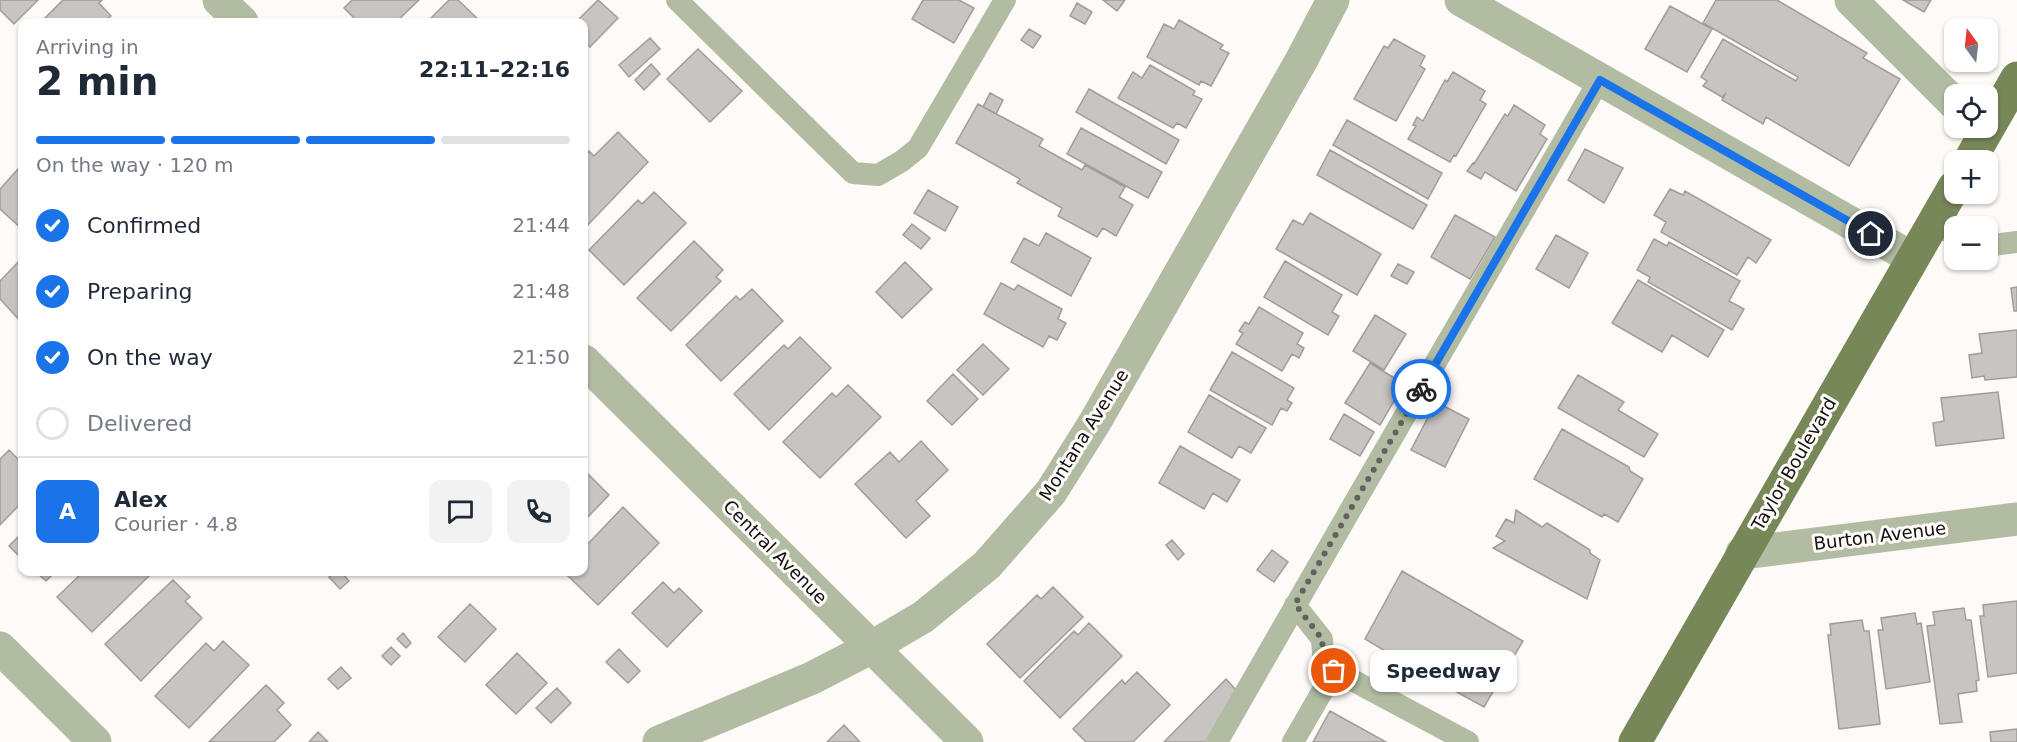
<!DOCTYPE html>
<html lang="en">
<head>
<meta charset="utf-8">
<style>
	body { margin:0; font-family:"DejaVu Sans",sans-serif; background:#f2f2f3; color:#1f2937; height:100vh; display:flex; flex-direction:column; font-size:22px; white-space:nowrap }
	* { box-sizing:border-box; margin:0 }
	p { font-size:20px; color:#747a83 }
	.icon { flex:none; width:33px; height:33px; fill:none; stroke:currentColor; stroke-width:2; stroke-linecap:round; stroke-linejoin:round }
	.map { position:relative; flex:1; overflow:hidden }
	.side { position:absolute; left:18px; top:18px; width:570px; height:558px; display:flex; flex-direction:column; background:#fff; border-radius:12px; box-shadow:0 2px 4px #0004 }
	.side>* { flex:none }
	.needle { width:39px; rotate:345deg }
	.tools { position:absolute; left:1944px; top:18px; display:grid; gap:12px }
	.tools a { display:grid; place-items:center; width:54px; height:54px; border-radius:12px; background:#fff; box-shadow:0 2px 4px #0004; font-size:30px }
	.pin { position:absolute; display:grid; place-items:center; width:51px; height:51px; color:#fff; margin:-26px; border:3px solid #fff; border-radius:50%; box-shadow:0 2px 6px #0007 }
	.courier { position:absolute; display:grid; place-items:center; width:60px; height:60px; margin:-30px; border:4px solid #1a73e8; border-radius:50%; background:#fff; color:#222; box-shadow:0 2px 8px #0007 }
	.bubble { position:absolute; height:42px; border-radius:12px; background:#fff; box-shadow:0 2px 4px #0004; font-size:20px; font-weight:600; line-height:42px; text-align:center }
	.headline em { font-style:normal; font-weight:600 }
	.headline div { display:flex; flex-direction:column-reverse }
	.headline { display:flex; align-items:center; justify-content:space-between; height:102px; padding:0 18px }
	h1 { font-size:39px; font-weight:600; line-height:45px }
	.bar { display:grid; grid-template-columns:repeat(4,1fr); gap:9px 6px; align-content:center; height:72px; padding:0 18px }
	.bar i { height:8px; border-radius:4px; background:#e0e1e3 }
	.bar .selected { background:#1a73e8 }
	.bar p { grid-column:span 4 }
	.line { display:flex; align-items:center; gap:15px; padding:0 18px; border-top:2px solid #e0e1e3 }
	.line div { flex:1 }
	.round { display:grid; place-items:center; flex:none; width:63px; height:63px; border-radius:12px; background:#f2f2f3 }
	ol { padding:0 18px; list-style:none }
	li { display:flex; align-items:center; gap:18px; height:66px }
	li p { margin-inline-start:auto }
	li .icon { padding:6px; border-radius:50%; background:#1a73e8; color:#fff; stroke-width:4 }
	li:last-child { color:#747a83 }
	li i { width:33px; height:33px; border:3px solid #e0e1e3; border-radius:50% }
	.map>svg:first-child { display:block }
	.building { fill:#c7c4c1; stroke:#a09d9a; stroke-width:1.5 }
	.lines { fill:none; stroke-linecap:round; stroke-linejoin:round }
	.service { stroke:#b2bca3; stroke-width:22 }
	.minor { stroke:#b2bca3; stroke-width:33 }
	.tertiary { stroke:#b2bca3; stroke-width:33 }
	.primary { stroke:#768758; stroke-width:33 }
	.done { stroke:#646260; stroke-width:6; stroke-dasharray:0 10.8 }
	.route { stroke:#1a73e8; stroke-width:8 }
	.labels { text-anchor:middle; stroke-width:6; stroke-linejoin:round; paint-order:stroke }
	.street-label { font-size:18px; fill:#11100f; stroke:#fefaf7 }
</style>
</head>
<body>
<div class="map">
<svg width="2017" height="742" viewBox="0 0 2017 742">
	<rect width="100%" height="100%" fill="#fefaf7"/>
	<path class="building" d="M0,0h38l-24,24 -14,-14z
		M63,0h39l-3,3 12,13 -7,6h-58l-3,-2z
		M352,0h67l-23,22h-38l-14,-14z
		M449,0h9l23,22h-54z
		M598,0l20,18 -28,29 -6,-6v-19h-8z
		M923,0h36l15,8 -20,35 -42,-24z
		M1103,0h22l-8,11z
		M1716,0h61l90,53 -4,5 37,21 -51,87 -83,-49 -3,7 -41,-24 4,-7 -4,4 -19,-11 4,-5 -6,-4 22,-38 73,42 2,-4 -95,-54z
		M1903,0h28l-7,12z
		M1077,3l15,9 -7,12 -15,-8z
		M1670,6l42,23 -25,43 -42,-23z
		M1179,20l44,25 -3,4 9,4 -18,33 -10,-5 -2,4 -52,-28 17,-33 10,5z
		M1029,29l12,7 -8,12 -12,-8z
		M650,38l10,11 -31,28 -10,-12z
		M1394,39l31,17 -5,10 5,3 -29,52 -42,-22 30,-53 4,2z
		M698,49l44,42 -32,31 -43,-43z
		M651,64l9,10 -16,16 -9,-10z
		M1150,65l45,26 -2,4 9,4 -16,29 -9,-5 -4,5 -55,-30 15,-26 9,6z
		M1453,72l32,19 -5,9 6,4 -30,52 -2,-1 -4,7 -42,-23 8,-13 -3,-1 4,-8 6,4 22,-41 2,2z
		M1089,89l90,51 -13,24 -90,-52z
		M990,93l13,7 -7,14 -13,-7z
		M978,104l65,35 -4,7 43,24 3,-5 40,22 -6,10 14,8 -17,31 -13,-8 -6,9 -39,-21 4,-8 -45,-25 3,-4 -64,-36z
		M1514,105l31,20 -5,9 7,5 -31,52 -31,-19 -4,7 -14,-8 6,-8 1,1 31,-50 3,2z
		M1347,120l95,53 -14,26 -95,-54z
		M1081,128l81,44 -14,26 -81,-44z
		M618,132l30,30 -64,67v-72l5,-6 5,5z
		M1585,149l38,19 -19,35 -36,-23z
		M1330,150l97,55 -14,24 -96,-54z
		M18,169l4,5v55l-22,-20v-20z
		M1670,189l13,6 2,-4 86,49 -15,23 -8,-6 -11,18 -76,-43 5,-10 -12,-7z
		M928,190l30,17 -13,24 -31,-18z
		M654,192l32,31 -62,62 -35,-35 49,-50 4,4z
		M1310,213l71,41 -24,41 -81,-46 17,-29 10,5z
		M1455,215l40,22 -25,42 -39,-22z
		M912,224l18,14 -9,11 -18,-14z
		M1046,233l45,25 -20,38 -60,-34 13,-24 15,8z
		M1556,235l32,18 -19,35 -33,-19z
		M1654,239l13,7 2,-4 71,39 -11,20 15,8 -12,21 -84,-48 2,-5 -13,-7z
		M694,241l29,29 -7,7 5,4 -50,50 -34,-33z
		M22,258v65l-22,-24v-18z
		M1285,261l57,34 -10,17 7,4 -11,19 -64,-38z
		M905,262l27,27 -30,29 -26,-26z
		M1398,264l16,8 -7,12 -16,-8z
		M1638,280l86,50 -16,27 -36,-22 -10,17 -50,-29z
		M1001,283l13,7 4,-5 44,24 -4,10 8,4 -9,17 -8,-4 -6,11 -59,-33z
		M2017,287v24h-3l-3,-23z
		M752,289l31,32 -62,60 -35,-36 50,-49 4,4z
		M1259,307l44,26 -6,11 7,4 -5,10 -7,-4 -10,17 -46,-27 7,-11 -4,-2 6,-9 4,2z
		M1375,315l31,19 -22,36 -31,-19z
		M2017,330v47l-32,3 -1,-4 -12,2 -3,-23 13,-2 -3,-19z
		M800,337l31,31 -62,62 -35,-36 50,-49 4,4z
		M983,344l26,25 -26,26 -26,-25z
		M1232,352l62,36 -7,12 5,3 -5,8 -6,-3 -9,17 -62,-35z
		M1370,363l34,21 -24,41 -35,-22z
		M953,374l25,25 -26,26 -25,-24z
		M1578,375l46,27 -6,8 40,24 -14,23 -86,-49z
		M848,385l33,32 -61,61 -37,-36 49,-49 4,4z
		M1998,392l6,46 -68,8 -3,-23 11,-2 -3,-23z
		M1209,395l57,33 -15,25 -12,-7 -7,12 -44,-26z
		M1436,402l33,17 -24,48 -34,-17z
		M1344,414l30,18 -14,24 -30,-17z
		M1562,429l67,38 1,4 13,8 -25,43 -14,-8 -2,3 -68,-38z
		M921,441l27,29 -32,31 14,15 -24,22 -51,-54 35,-32 9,10z
		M1180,446l60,34 -13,22 -14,-9 -9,16 -45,-26z
		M9,450l13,13v39l-22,23v-66z
		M584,470l25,25 -25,26z
		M623,507l36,36 -61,62 -32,-31 2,-2h16v-24z
		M1516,510l26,17 5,-4 43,27v3l10,7 -13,39 -94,-51 12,-7 -9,-5 10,-17 8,4z
		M22,533v26l-13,-13z
		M1172,540l12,14 -6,6 -12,-15z
		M1272,550l16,12 -14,20 -17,-12z
		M1402,571l121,70 -39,66 -29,-16 -10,-1 -45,-26 -3,-6 -32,-19z
		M36,572h19l-9,9z
		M83,572h70l-61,60 -35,-35z
		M336,572h5l8,9 -9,8 -11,-12z
		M173,580l17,17 -5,4 17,17 -61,63 -36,-37z
		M663,582l11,11 5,-5 23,23 -35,36 -35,-34z
		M1053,587l30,30 -63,61 -33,-34 50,-49 4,4z
		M2017,601v72l-29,4 -8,-61h4l-1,-11z
		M470,604l26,25 -31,33 -27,-25z
		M1964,608l2,12h5l8,60 -3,1 1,10 -19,3 4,28 -22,2 -13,-98 8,-1 -2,-13z
		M1915,613l2,11 4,-1 9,59 -44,7 -8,-59h5l-2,-12z
		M1862,620l2,11h5l11,93 -41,5 -11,-94h3l-1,-11z
		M1089,623l33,33 -62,62 -36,-37 50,-50 4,4z
		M403,633l8,10 -5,5 -9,-9z
		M223,641l26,24 -60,63 -34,-32 51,-53 8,8z
		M391,647l9,9 -9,9 -9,-9z
		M619,649l21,22 -12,12 -22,-21z
		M517,653l30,30 -31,31 -30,-29z
		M341,667l10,11 -13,11 -10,-10z
		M1137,672l33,33 -37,37h-47l-13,-13 49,-49 3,4z
		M1226,679l11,12 -30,51h-43z
		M266,685l18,18 -7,7 14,15 -17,17h-65z
		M557,688l14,15 -20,20 -15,-15z
		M1330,711l56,31h-73z
		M844,725l16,17h-33z
		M2017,729v13h-26l-1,-10z
		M318,732l10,10h-19z"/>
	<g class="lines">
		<path class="service" d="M677,0l176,173 25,2 24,-14 16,-13 87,-148
			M1931,226l23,7
			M1988,243l5,2 24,-3
			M1295,605l27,34 2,26 144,77
			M1217,742c126,-222 256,-441 383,-663
			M1293,742l41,-71"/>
		<path class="minor" d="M1461,0l451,258
			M1851,0l103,103
			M1742,553l275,-34
			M0,648l95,94
			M659,742l153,-64 60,-31 51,-30 64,-52 64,-73 44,-70 206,-361 32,-61"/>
		<path class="tertiary" d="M219,0l23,22
			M584,361l383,381"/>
		<path class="primary" d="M1970,160l47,-82
			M1635,742l319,-555"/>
	</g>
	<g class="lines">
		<path class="done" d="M1334,671l-10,-6 -2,-26 -27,-35 126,-215"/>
		<path class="route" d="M1421,389l179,-309 271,154"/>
	</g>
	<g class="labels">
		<g class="street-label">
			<text transform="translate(1084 435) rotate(-58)" y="6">Montana Avenue</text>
			<text transform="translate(1794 464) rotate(-60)" y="6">Taylor Boulevard</text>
			<text transform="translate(1880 536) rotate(-7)" y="6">Burton Avenue</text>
			<text transform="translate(775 552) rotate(45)" y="6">Central Avenue</text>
		</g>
	</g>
</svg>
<div class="tools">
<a><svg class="needle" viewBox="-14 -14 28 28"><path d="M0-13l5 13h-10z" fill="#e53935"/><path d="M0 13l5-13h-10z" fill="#747a83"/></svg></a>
<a><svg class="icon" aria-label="locate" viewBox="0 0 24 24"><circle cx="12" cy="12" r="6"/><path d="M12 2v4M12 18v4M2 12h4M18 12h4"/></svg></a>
<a>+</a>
<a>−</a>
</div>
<div class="pin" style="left:1334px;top:671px;background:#ea580c"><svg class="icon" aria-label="bag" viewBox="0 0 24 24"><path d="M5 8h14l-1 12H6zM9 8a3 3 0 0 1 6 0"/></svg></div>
<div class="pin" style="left:1871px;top:234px;background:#1f2937"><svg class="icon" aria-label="home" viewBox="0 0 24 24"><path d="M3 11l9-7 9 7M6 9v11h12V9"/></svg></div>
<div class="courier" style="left:1421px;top:389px"><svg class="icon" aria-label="bike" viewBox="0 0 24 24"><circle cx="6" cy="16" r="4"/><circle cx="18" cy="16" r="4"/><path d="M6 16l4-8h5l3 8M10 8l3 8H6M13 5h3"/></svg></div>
<div class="bubble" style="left:1370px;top:650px;width:147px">Speedway</div>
<section class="side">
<div class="headline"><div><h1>2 min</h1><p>Arriving in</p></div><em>22:11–22:16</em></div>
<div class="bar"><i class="selected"></i><i class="selected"></i><i class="selected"></i><i></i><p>On the way · 120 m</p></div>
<ol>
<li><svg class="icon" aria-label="check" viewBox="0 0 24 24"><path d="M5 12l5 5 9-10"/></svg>Confirmed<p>21:44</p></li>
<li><svg class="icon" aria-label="check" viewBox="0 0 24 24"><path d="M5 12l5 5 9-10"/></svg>Preparing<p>21:48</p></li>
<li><svg class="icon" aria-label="check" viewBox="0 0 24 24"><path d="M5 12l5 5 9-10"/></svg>On the way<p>21:50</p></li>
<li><i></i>Delivered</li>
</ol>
<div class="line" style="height:108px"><b class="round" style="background:#1a73e8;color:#fff">A</b><div><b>Alex</b><p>Courier · 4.8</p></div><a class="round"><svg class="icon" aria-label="chat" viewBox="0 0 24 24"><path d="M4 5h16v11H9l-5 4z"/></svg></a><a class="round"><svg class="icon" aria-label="phone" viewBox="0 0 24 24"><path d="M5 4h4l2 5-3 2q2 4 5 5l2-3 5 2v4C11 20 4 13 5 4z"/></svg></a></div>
</section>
</div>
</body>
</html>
